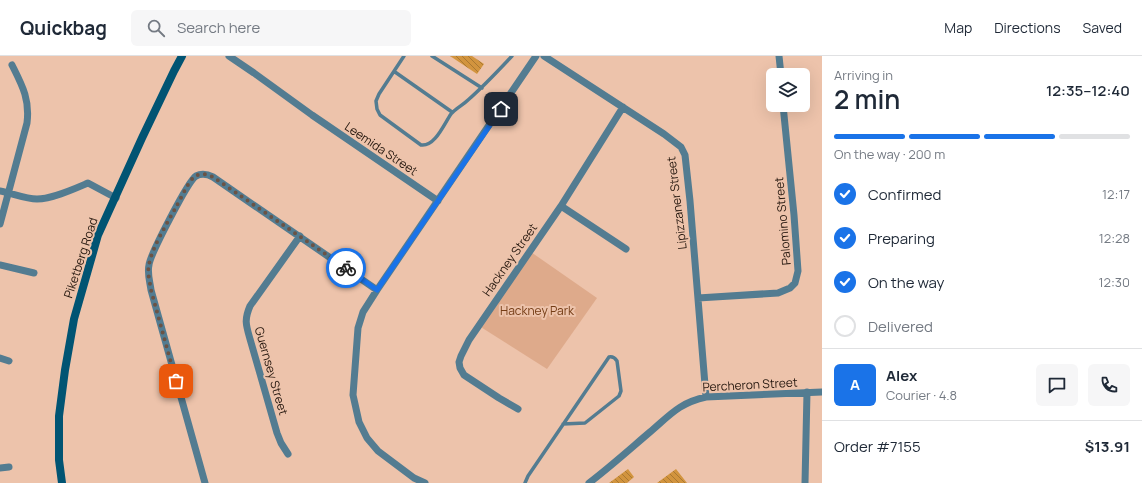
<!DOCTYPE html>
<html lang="en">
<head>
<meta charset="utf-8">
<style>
	body { margin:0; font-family:Manrope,sans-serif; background:#f6f6f7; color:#1f2937; height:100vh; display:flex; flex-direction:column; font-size:15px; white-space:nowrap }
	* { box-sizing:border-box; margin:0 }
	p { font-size:13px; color:#747a83 }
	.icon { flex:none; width:22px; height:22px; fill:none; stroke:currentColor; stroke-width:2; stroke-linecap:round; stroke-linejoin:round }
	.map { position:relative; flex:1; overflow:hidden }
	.sheet { display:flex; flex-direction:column; background:#fff; width:320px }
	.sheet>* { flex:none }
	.buttons { position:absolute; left:766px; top:12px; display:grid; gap:8px }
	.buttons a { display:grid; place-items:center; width:44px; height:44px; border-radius:6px; background:#fff; box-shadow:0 4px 16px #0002; font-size:20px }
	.pin { position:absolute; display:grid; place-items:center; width:34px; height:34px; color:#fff; margin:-17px; border-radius:8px; box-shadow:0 2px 6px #0006 }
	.courier { position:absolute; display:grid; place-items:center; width:40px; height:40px; margin:-20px; border:3px solid #1a73e8; border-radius:50%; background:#fff; color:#222; box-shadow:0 1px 5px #0007 }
	.head em { font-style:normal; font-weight:600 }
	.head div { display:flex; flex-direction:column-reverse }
	.head { display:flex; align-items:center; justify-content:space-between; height:68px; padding:0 12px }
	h1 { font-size:26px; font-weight:600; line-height:30px }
	.bar { display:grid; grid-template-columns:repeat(4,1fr); gap:6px 4px; align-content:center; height:48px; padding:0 12px }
	.bar i { height:5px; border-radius:3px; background:#e0e1e3 }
	.bar .current { background:#1a73e8 }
	.bar p { grid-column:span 4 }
	.line { display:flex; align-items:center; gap:10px; padding:0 12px; border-top:1px solid #e0e1e3 }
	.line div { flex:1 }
	.round { display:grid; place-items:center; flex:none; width:42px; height:42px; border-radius:6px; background:#f6f6f7 }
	ol { padding:0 12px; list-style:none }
	li { display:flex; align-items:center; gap:12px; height:44px }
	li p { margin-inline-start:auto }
	li .icon { padding:4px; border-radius:50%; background:#1a73e8; color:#fff; stroke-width:4 }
	li:last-child { color:#747a83 }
	li i { width:22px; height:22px; border:2px solid #e0e1e3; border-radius:50% }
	header { display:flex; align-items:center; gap:24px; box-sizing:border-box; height:56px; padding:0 20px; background:#fff; border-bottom:1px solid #e0e1e3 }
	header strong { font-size:19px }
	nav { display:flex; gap:22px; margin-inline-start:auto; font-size:14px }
	.search { width:280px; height:36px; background:#f6f6f7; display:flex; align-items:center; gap:10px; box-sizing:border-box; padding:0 14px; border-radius:6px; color:#747a83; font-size:15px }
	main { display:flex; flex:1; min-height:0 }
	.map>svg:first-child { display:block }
	.park { fill:#deaa8b }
	.building { fill:url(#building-back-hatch) }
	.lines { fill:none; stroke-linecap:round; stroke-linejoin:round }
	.lane { stroke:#537c91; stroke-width:3.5 }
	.street { stroke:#537c91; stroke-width:7 }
	.secondary { stroke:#015473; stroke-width:8 }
	.done { stroke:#6b5345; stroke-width:4; stroke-dasharray:0 7.2 }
	.route { stroke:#1a73e8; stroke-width:5 }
	.labels { text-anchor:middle; stroke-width:4; stroke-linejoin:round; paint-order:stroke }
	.street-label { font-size:12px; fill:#25170e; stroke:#edc3ab }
	.park-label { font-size:12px; fill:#753d16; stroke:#edc3ab }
</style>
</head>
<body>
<header>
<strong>Quickbag</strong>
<div class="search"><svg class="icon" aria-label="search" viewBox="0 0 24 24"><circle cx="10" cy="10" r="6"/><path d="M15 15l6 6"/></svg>Search here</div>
<nav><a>Map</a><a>Directions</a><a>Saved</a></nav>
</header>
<main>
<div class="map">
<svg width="822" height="427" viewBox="0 0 822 427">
	<defs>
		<pattern id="building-back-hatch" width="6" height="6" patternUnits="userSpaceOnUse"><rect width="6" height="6" fill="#d2943e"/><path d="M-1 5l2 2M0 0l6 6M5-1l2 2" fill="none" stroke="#aa7832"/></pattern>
	</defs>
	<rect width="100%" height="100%" fill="#edc3ab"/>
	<path class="park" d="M528,194l69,48 -50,71 -71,-45z"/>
	<path class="building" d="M450,0h22l12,8 -7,10z
		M628,413l6,8 -7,6h-18z
		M676,413l11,14h-30z"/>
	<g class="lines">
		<path class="lane" d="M404,0l-25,38 -3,7 1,8 3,6 41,30c14,2 23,-21 30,-31 5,-6 12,-9 17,-14 16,-14 30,-29 44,-44
			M432,0l50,32
			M395,16l57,40
			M525,427l3,-7 81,-119c4,-1 6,1 8,4l4,30 -2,5 -34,27 -22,1"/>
		<path class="street" d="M229,0l25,17 58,42 126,86
			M544,0l120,78 17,13 4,8 5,46 16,196
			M779,0l2,19
			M0,135c11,2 26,8 37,8 15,0 37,-10 51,-16l28,15
			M561,150l65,43
			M0,168l27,-101c3,-24 -5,-38 -15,-58
			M0,209l34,8
			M698,242l80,-5 12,-5 5,-5 3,-12 -4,-56 -11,-110
			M0,302l9,3
			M518,353l-19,-11 -35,-23 -4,-7 -1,-6 2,-6 8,-16 92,-134 62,-99
			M288,398l-7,-11 -4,-10 -27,-94c-4,-14 -6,-19 0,-33l50,-70
			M0,412l9,-1
			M205,427l-54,-193c-1,-8 -4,-17 -2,-25 1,-10 39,-84 47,-89 6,-3 11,-2 17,1l164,113
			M425,427l-11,-5 -36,-27 -11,-13 -8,-16 -6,-27 5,-67 5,-16 14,-22 159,-234
			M589,427c21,-16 41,-34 61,-51 20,-17 29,-29 56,-35l116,-5
			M805,427l2,-91"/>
		<path class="secondary" d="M62,427l-3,-23v-44l6,-46 9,-51 24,-84 44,-97 32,-67 8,-15"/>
	</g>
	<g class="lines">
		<path class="done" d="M176,325l-25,-91c-1,-8 -4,-17 -2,-25 2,-16 19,-43 27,-58 5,-8 11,-23 17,-29 6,-6 14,-4 20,-1l133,91"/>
		<path class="route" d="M346,212l31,22 124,-181"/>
	</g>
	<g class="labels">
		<g class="street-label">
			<text transform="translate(381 93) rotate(34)" y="4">Leemida Street</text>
			<text transform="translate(677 147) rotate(-97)" y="4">Lipizzaner Street</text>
			<text transform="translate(783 165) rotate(-95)" y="4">Palomino Street</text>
			<text transform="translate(81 202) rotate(-72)" y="4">Piketberg Road</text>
			<text transform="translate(510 204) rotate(-55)" y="4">Hackney Street</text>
			<text transform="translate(271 315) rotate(74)" y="4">Guernsey Street</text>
			<text transform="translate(750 329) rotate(-3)" y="4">Percheron Street</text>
		</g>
		<g class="park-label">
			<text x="537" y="259">Hackney Park</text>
		</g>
	</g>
</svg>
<div class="buttons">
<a><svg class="icon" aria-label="layers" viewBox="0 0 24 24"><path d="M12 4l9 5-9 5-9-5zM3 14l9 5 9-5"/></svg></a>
</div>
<div class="pin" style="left:176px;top:325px;background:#ea580c"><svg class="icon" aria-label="bag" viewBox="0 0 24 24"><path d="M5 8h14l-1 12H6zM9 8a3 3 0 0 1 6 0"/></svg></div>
<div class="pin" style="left:501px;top:53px;background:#1f2937"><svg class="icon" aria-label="home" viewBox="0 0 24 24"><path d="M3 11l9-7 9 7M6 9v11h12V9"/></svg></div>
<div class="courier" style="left:346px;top:212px"><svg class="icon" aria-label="bike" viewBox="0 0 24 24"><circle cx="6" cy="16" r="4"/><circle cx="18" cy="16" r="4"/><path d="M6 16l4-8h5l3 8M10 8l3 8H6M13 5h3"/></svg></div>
</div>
<section class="sheet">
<div class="head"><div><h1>2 min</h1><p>Arriving in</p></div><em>12:35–12:40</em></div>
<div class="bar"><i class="current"></i><i class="current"></i><i class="current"></i><i></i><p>On the way · 200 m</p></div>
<ol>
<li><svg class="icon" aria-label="check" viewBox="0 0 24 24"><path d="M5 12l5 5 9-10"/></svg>Confirmed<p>12:17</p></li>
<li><svg class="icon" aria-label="check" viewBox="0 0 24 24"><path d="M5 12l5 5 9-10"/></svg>Preparing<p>12:28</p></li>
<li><svg class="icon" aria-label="check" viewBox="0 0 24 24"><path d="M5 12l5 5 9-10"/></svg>On the way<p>12:30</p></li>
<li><i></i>Delivered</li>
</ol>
<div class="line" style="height:72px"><b class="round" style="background:#1a73e8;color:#fff">A</b><div><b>Alex</b><p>Courier · 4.8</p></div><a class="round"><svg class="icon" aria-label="chat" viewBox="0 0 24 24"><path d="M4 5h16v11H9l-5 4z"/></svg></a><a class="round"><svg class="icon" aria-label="phone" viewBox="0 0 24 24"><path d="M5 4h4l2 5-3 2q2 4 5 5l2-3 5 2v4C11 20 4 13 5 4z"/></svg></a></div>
<div class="line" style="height:52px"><div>Order #7155</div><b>$13.91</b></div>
</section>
</main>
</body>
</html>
